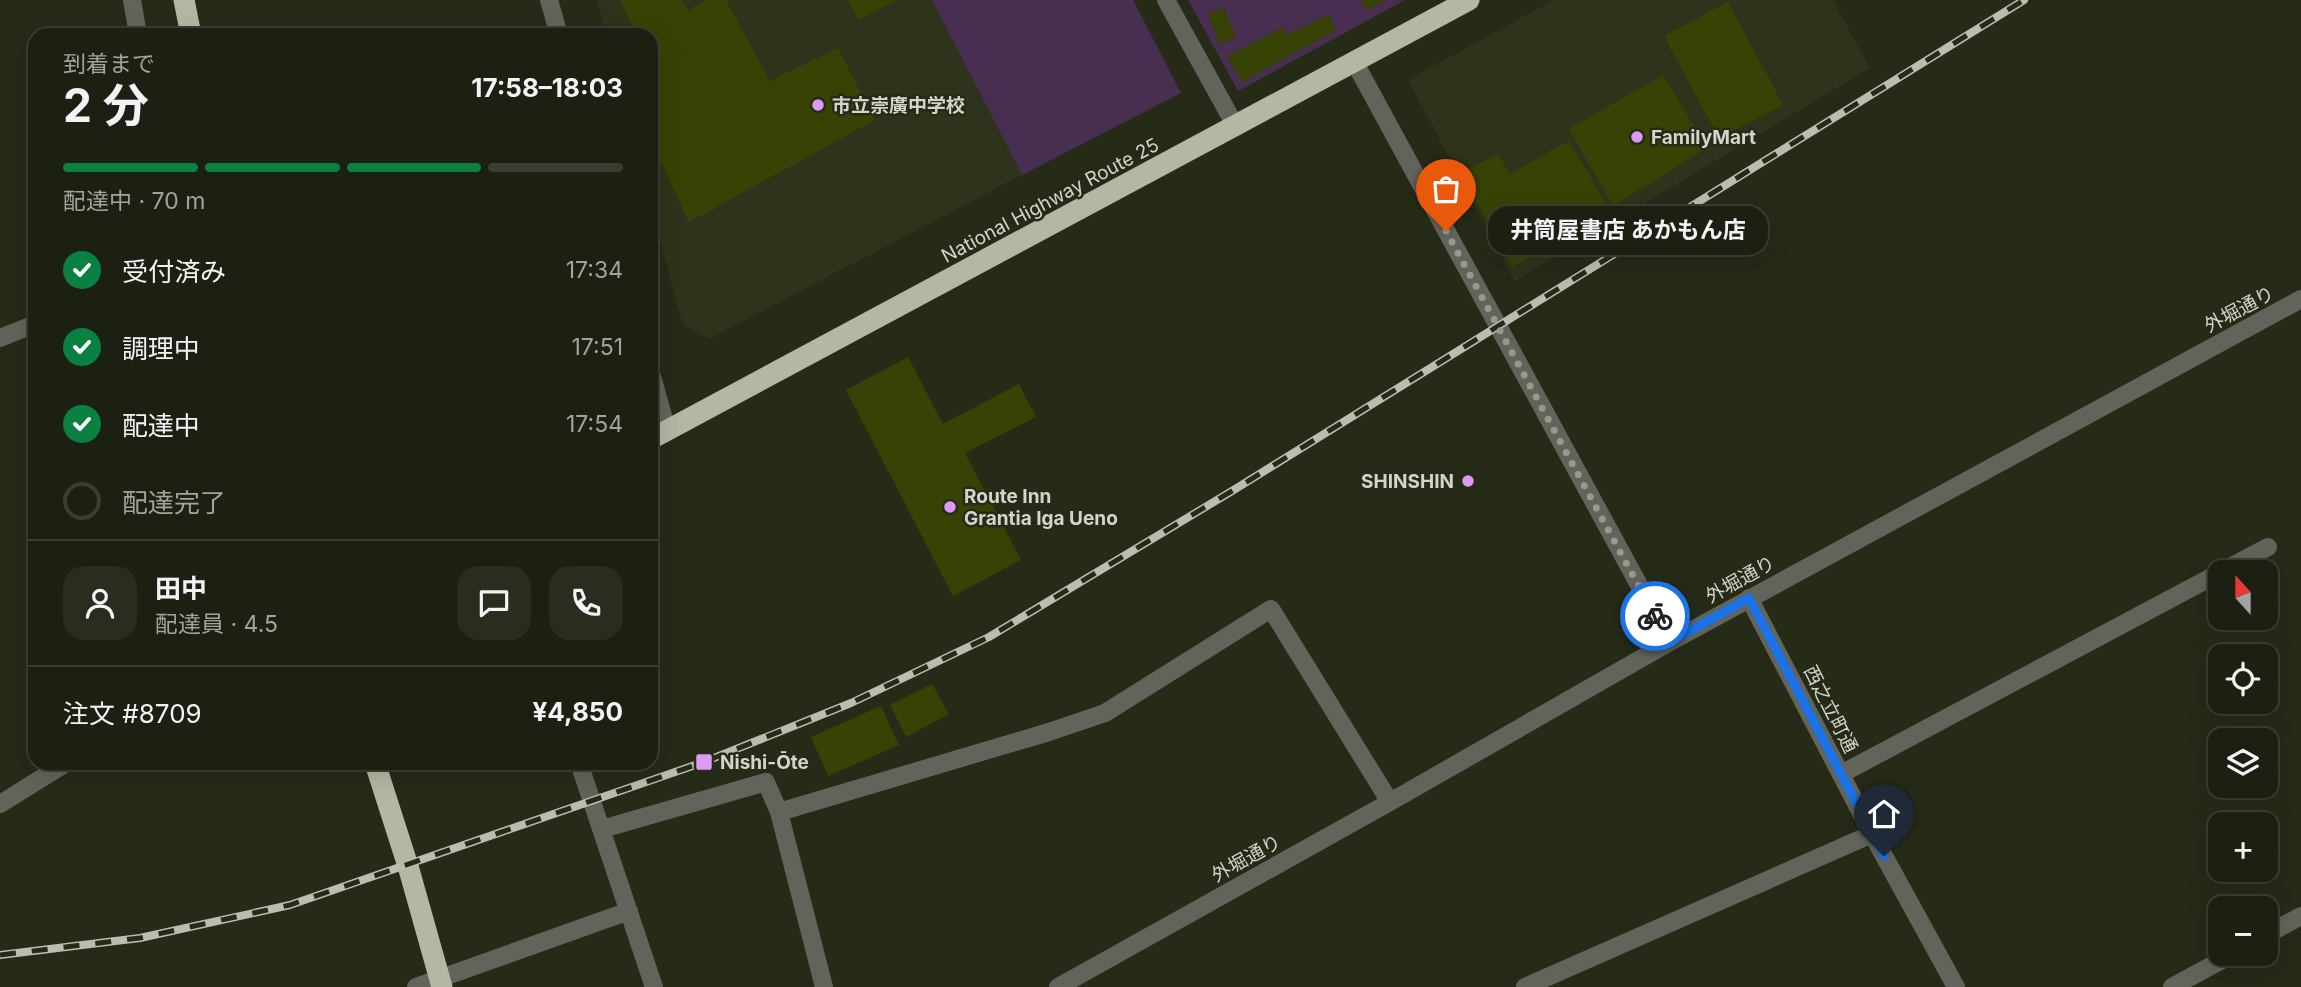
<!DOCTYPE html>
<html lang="ja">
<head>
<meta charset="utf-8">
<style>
	body { margin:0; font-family:Inter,"Noto Sans JP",sans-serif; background:#292d20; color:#f1f3f6; height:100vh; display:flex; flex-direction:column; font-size:26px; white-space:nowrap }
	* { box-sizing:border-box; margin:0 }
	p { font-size:23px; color:#a0a39f }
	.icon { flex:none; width:38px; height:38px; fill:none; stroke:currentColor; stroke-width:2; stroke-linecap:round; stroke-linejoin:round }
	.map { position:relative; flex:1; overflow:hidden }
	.drawer { position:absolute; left:28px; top:28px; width:630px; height:742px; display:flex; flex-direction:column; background:#1c2012; border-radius:21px; box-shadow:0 7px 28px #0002,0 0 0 2px #3a3e32 }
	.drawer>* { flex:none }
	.needle { width:46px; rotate:339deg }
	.controls { position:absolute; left:2208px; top:560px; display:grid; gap:14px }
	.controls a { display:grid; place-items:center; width:70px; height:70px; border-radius:14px; background:#1c2012; box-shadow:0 7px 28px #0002,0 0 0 2px #3a3e32; font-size:35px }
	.pin { position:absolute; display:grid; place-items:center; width:60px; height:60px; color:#fff; margin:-72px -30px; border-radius:50% 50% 50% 0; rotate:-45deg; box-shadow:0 0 7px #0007 }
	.pin .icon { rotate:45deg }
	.courier { position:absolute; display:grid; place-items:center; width:70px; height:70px; margin:-35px; border:5px solid #1a73e8; border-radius:50%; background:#fff; color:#222; box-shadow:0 2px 9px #0007 }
	.bubble { position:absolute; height:49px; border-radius:21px; background:#1c2012; box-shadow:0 7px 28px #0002,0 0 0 2px #3a3e32; font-size:23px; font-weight:700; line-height:49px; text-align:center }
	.headline em { font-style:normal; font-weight:700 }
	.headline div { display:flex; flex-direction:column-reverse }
	.headline { display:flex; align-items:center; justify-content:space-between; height:119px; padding:0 35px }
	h1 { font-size:46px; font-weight:700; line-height:52px }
	.bar { display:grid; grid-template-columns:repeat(4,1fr); gap:10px 7px; align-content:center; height:84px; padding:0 35px }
	.bar i { height:9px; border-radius:5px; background:#3a3e32 }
	.bar .on { background:#0b8043 }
	.bar p { grid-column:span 4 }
	.line { display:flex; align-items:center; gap:18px; padding:0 35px; border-top:2px solid #3a3e32 }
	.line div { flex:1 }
	.round { display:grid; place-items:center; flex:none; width:74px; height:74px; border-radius:21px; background:#292d20 }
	ol { padding:0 35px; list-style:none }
	li { display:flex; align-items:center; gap:21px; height:77px }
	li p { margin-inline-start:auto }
	li .icon { padding:7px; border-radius:50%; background:#0b8043; color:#fff; stroke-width:4 }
	li:last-child { color:#a0a39f }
	li i { width:38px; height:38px; border:4px solid #3a3e32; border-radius:50% }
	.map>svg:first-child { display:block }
	.built { fill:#2e341b }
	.green { fill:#482f52 }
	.building { fill:#374304 }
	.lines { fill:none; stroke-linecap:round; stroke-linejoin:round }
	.minor { stroke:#62645b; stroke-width:18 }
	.highway { stroke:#b2b8a1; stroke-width:21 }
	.rail-casing { stroke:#babeb1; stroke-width:8 }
	.rail { stroke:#262b18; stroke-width:5; stroke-dasharray:16; stroke-linecap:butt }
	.done { stroke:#969a8c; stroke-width:7; stroke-dasharray:0 12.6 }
	.route { stroke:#1a73e8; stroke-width:9 }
	.poi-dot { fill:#dc99f5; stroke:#262b18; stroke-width:2.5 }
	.labels { text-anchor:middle; stroke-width:5; stroke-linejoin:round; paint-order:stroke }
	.poi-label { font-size:19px; font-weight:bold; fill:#d2d6ca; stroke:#262b18; text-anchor:start }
	.street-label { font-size:19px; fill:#d2d6ca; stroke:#262b18 }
</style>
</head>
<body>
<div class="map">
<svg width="2301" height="987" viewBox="0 0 2301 987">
	<rect width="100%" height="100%" fill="#262b18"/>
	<path class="built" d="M597,0h335l90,175 -313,164 -27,-16 -31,-116v-172h-45z
		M1554,0h279l37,68 -355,213 -107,-201z"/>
	<path class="green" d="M932,0h201l48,93 -159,82z
		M1188,0h217l-167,91z"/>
	<path class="building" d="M620,0h63l5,11 20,-11h18l44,81 68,-33 37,72 -186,102 -38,-82v-105h-14z
		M848,0h49l-38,20z
		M1361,0h26l-21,10z
		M1728,2l55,103 -64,33 -55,-102z
		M1224,8l12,30 -17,6 -11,-30z
		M1329,14l7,16 -94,52 -15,-26 57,-29 3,8z
		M1663,75l44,73 -94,58 -44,-77z
		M1569,141l43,73 -100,53 -51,-94 37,-19 12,20z
		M908,357l35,67 76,-40 17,33 -71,36 56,107 -68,36 -107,-206z
		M932,684l17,30 -43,23 -16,-32z
		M881,706l18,39 -71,31 -17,-39z"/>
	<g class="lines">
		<path class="minor" d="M132,0l6,35
			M549,0l10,35
			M1166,0l70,127
			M1355,63l315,579
			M0,338l35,-14
			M651,373l16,57
			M1749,598l123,236 84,153
			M579,763l75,224
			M1841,774l427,-227
			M0,804l66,-41
			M779,812l270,-80 56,-19 166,-104 119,193
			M602,829l164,-47 13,30 45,175
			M2266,935l35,-19
			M416,987l213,-76
			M1058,987l332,-185 280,-160 631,-343
			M1525,987l347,-153
			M2172,987l61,-33"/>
		<path class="highway" d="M184,0l7,35
			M651,439l818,-439
			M375,763l33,103 34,121"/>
		<defs>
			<path id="rail" d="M0,955l140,-17 150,-33 414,-143 147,-59 138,-66 243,-146 792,-491"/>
		</defs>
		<use href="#rail" class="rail-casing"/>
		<use href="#rail" class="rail"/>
	</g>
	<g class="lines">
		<path class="done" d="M1446,231l209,385"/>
		<path class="route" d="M1655,616l15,26 79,-44 135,258"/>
	</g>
	<g class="poi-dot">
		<circle cx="818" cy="105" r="7"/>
		<circle cx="1637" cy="137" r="7"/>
		<circle cx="1468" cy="481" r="7"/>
		<circle cx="950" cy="507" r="7"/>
		<rect x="695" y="753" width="18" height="18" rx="3.5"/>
	</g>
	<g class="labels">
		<g class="poi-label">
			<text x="832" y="112">市立崇廣中学校</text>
			<text x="1651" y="144">FamilyMart</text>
			<text x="1454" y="488" text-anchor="end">SHINSHIN</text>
			<text x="964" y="503">Route Inn<tspan x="964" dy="22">Grantia Iga Ueno</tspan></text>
			<text x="720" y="769">Nishi-Ōte</text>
		</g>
		<g class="street-label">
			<text transform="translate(1050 200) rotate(-28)" y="7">National Highway Route 25</text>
			<text transform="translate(2239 309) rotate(-28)" y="7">外堀通り</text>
			<text transform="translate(1740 579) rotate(-29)" y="7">外堀通り</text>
			<text transform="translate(1831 709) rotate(63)" y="7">西之立町通</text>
			<text transform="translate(1246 858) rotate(-29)" y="7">外堀通り</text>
		</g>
	</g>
</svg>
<div class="controls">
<a><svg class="needle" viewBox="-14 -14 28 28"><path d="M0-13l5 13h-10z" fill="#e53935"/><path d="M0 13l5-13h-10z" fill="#a0a39f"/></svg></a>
<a><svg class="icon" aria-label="locate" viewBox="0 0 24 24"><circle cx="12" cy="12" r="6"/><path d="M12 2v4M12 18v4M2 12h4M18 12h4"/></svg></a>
<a><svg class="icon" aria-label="layers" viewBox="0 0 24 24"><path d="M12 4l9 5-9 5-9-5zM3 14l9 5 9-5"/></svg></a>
<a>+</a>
<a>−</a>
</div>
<div class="pin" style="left:1446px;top:231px;background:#ea580c"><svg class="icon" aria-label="bag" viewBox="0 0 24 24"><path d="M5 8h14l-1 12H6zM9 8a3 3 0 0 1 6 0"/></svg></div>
<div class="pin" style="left:1884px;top:856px;background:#1f2937"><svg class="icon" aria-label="home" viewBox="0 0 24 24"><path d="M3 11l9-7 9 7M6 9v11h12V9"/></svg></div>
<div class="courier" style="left:1655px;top:616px"><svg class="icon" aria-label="bike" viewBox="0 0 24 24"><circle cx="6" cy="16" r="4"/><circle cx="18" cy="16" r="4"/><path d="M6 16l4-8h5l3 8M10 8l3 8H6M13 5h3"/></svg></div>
<div class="bubble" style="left:1488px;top:206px;width:280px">井筒屋書店 あかもん店</div>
<section class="drawer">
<div class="headline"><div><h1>2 分</h1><p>到着まで</p></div><em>17:58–18:03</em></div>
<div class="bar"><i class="on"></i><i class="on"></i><i class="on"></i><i></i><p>配達中 · 70 m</p></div>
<ol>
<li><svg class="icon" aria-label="check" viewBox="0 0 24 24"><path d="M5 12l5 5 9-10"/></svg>受付済み<p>17:34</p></li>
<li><svg class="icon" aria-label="check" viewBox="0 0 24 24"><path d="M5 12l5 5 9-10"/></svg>調理中<p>17:51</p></li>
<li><svg class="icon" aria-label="check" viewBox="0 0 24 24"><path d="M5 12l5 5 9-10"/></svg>配達中<p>17:54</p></li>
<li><i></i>配達完了</li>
</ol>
<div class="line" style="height:126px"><a class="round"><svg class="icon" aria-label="person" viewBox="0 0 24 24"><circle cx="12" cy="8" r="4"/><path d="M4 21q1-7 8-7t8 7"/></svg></a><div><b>田中</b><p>配達員 · 4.5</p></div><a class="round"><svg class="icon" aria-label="chat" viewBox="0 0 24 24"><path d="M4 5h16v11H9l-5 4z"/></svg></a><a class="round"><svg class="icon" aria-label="phone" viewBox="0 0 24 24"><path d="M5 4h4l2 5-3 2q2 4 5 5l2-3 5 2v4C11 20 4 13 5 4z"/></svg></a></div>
<div class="line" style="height:91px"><div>注文 #8709</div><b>¥4,850</b></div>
</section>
</div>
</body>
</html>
